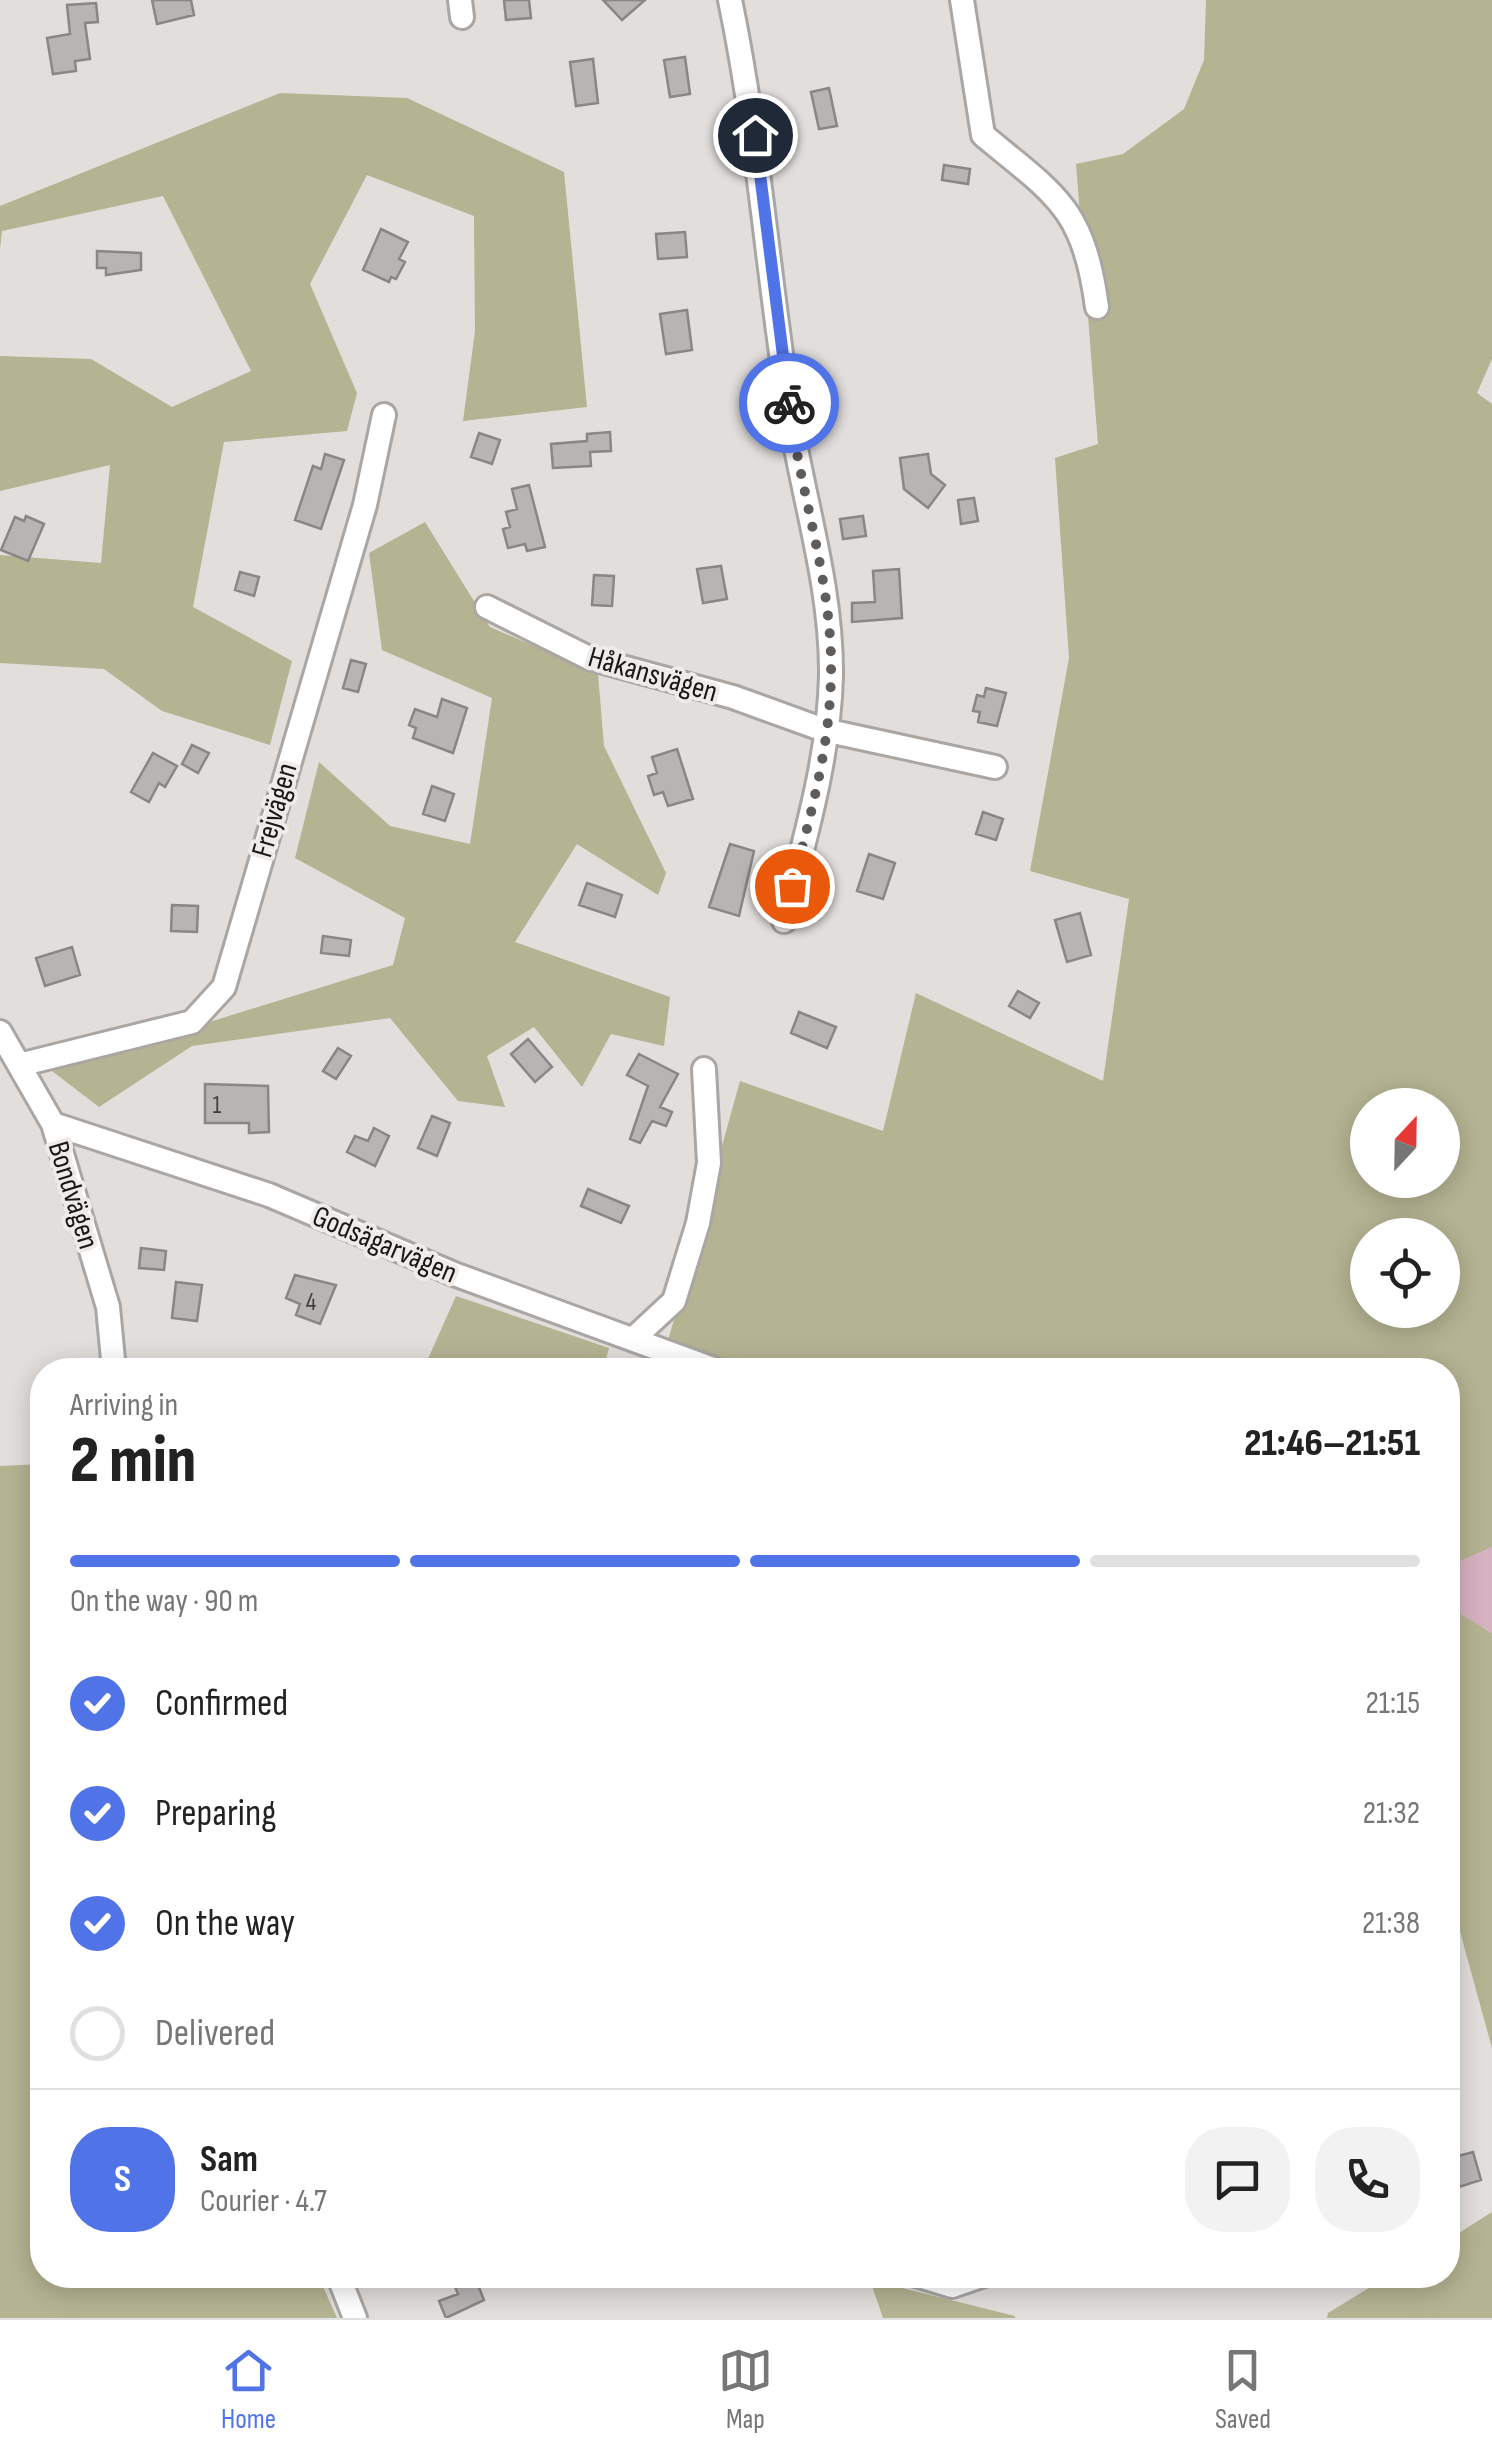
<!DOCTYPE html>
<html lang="en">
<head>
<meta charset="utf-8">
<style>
	body { margin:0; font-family:"Sofia Sans Condensed",sans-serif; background:#f2f2f2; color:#222; height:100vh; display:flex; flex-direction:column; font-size:38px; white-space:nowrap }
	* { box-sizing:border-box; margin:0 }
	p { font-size:32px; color:#767676 }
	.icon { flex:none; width:55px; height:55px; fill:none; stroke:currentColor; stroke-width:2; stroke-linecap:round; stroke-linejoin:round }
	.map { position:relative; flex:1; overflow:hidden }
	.panel { position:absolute; left:30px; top:1358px; width:1430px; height:930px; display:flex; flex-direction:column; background:#fff; border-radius:40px; box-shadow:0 5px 25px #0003 }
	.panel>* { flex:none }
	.needle { width:65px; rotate:22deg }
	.controls { position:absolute; left:1350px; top:1088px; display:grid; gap:20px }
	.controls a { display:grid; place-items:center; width:110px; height:110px; border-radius:50%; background:#fff; box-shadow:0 5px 25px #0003; font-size:50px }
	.pin { position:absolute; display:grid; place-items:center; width:85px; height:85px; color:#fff; margin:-42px; border:5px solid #fff; border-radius:50%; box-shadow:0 2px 10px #0007 }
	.courier { position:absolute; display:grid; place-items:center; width:100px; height:100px; margin:-50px; border:8px solid #5073e7; border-radius:50%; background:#fff; color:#222; box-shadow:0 2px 12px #0007 }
	.headline em { font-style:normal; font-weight:800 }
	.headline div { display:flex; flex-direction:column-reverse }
	.headline { display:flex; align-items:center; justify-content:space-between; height:170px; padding:0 40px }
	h1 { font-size:65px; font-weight:800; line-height:75px }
	.bar { display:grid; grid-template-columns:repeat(4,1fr); gap:15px 10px; align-content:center; height:120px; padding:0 40px }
	.bar i { height:12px; border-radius:8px; background:#e0e0e0 }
	.bar .current { background:#5073e7 }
	.bar p { grid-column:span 4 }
	.line { display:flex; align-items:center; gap:25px; padding:0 40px; border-top:2px solid #e0e0e0 }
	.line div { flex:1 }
	.round { display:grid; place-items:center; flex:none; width:105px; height:105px; border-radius:40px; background:#f2f2f2 }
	ol { padding:0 40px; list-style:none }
	li { display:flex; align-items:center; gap:30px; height:110px }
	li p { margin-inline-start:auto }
	li .icon { padding:10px; border-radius:50%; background:#5073e7; color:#fff; stroke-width:4 }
	li:last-child { color:#767676 }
	li i { width:55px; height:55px; border:5px solid #e0e0e0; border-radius:50% }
	.menu { display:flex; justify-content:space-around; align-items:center; height:140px; border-top:2px solid #e0e0e0; background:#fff; font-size:28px; color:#767676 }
	.menu a { display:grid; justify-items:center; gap:5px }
	.menu .current { color:#5073e7 }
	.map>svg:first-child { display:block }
	.forest { fill:#b4b392; fill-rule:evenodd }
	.water { fill:#d6b1bf }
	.building { fill:#b7b4b4; stroke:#898685; stroke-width:2.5 }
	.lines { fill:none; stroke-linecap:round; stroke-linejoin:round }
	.minor-casing { stroke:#a9a6a4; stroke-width:28 }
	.minor { stroke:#fff; stroke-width:22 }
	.done { stroke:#5f5d5c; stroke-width:10; stroke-dasharray:0 18 }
	.route { stroke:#5073e7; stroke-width:12 }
	.labels { text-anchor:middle; stroke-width:8; stroke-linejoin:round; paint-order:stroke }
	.number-label { font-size:25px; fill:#403f3e }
	.street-label { font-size:30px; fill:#191817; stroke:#eeebe9 }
</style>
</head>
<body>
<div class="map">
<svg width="1492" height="2318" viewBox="0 0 1492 2318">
	<rect width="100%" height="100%" fill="#e1dedc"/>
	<path class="forest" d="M1206,0h286v359l-15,34 15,11v1143l-32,15 -12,-5v-187h-706l-74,-29 72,-260 143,50 33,-138 187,88 26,-182 -99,-28 39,-213 -14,-200 43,-14 -22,-280 47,-10 61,-45 20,-49zM1368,1105h74v75h-74zM1368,1235h74v75h-74z
		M280,93l127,5 157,74 23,235 -124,14 12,-90 -1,-115 -107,-41 -57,109 47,109 -10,38 -123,11 -31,165 99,54 -22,84 -108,-34 -58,-42 -104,-6v-108l101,8 9,-98 -110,26v-135l91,3 81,48 79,-36 -88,-175 -161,35 -2,18v-43z
		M425,522l65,105 108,47 6,72 62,127 -8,22 -81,-51 -62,98 155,55 -6,49 -53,-12 -29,53 -48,-60 -47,29 18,51 -47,-6 -68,-83 -198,28 -93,61 -47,-36 341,-106 12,-47 -110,-60 24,-96 71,64 80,18 22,-146 -110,-48 -13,-97z
		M456,1296l153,52 -6,22h-180z
		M42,1464v811h276l19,43h-337v-852z
		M1448,1606l44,27v415l-44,-160z
		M1492,2212v106h-165l1,-5 62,-38h58v-35z
		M870,2280l145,36v2h-132z"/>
	<path class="water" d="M1492,1547v86l-44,-27v-49l12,4z"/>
	<path class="building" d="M152,0h39l3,15 -37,9z
		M504,0h25l2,18 -25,2z
		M603,0h42l-23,20z
		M96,3l2,19 -13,1 5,36 -15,2 1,10 -23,3 -6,-36 23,-4 -3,-29z
		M685,57l5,37 -20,3 -6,-37z
		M593,59l5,44 -22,3 -6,-44z
		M829,88l8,38 -18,3 -8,-37z
		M944,165l26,4 -2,15 -26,-4z
		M381,229l27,13 -9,17 6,3 -9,17 -5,-2 -2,5 -26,-12z
		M685,232l2,25 -29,2 -2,-25z
		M97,251l44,2v17l-35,5v-7h-9z
		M687,310l5,40 -26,4 -6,-40z
		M610,432l1,19 -21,1 1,14 -38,2 -2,-24 36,-3v-7z
		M479,433l21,7 -8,24 -21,-7z
		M325,454l19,6 -23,69 -26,-9 18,-54 8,3z
		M928,454l3,20 14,11 -17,23 -24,-19 -4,-31z
		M529,485l16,62 -18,4 -2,-7 -17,4 -5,-19 7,-2 -4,-15 11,-3 -5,-20z
		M974,498l4,23 -17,3 -3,-24z
		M26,516l18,8 -16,37 -27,-11 14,-33 9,4z
		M863,516l3,20 -23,3 -3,-20z
		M721,566l6,33 -24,4 -6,-34z
		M899,569l3,49 -50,4v-19l23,-1 -2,-31z
		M240,572l19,5 -5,19 -19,-6z
		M594,575l20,1 -2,30 -20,-1z
		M351,660l15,4 -8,28 -15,-4z
		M986,688l20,5 -9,33 -19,-4 2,-10 -7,-1 4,-16 7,2z
		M442,699l25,9 -14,45 -40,-15 3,-10 -7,-3 6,-16 22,8z
		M192,745l17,8 -11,20 -16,-9z
		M677,749l16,50 -25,7 -5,-14 -9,3 -6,-19 9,-3 -5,-16z
		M153,753l24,13 -12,21 -6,-4 -10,19 -18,-10z
		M432,786l22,8 -9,27 -22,-7z
		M983,812l20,7 -7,21 -20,-6z
		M730,844l24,7 -15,65 -30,-9z
		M869,854l26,9 -12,36 -26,-8z
		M587,883l35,12 -7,22 -36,-12z
		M172,905l26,1 -1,26 -26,-1z
		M1080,913l11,42 -24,7 -12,-42z
		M323,936l28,4 -2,16 -28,-3z
		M72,947l8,28 -35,11 -9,-28z
		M1018,991l21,12 -9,15 -21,-12z
		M799,1012l37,15 -9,21 -36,-15z
		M528,1039l24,28 -17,15 -24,-28z
		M338,1048l13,8 -15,23 -13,-8z
		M639,1054l39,20 -18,33 12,5 -6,14 -14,-5 -12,22 -10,-4 18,-53 -21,-11z
		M205,1084l63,2 1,46 -20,1v-10h-44z
		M432,1116l18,7 -13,33 -19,-8z
		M374,1128l15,8 -14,30 -28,-14 8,-16 13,5z
		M588,1189l41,17 -8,17 -40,-17z
		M141,1248l25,3 -2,19 -25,-2z
		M295,1275l41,10 -16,39 -24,-9 4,-11 -14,-6z
		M176,1282l26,3 -5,36 -25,-3z
		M1473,2152l8,28 -22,7 -8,-29z
		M450,2275h24l10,25 -38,18 -7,-17 19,-7z"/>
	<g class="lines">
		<defs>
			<path id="minor" d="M460,0l2,17
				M730,0c29,139 38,280 61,421 14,84 41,169 40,255 -2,83 -27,165 -47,245
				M962,0l21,135c73,61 100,71 114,172
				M487,607l102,51 144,39 91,33 171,37
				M0,1032l53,92 55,183 6,63
				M19,1065l173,-43 32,-35 141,-482 19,-90
				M53,1124l216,71 185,79 262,96
				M633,1339l41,-38 24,-78 11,-60 -5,-94
				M338,2275l17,43
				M916,2275l36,11 32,-11"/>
		</defs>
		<use href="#minor" class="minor-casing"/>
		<use href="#minor" class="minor"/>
	</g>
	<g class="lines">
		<path class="done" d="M789,403c11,91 44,180 42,272 -1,72 -21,143 -39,211"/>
		<path class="route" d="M755,135l34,268"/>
	</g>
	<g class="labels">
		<g class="number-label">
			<text x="217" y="1113">1</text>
			<text x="311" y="1310">4</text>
		</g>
		<g class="street-label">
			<text transform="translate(653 674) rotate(16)" y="10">Håkansvägen</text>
			<text transform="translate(274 810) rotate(-74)" y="10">Frejvägen</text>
			<text transform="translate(74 1195) rotate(73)" y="10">Bondvägen</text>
			<text transform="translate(385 1244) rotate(23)" y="10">Godsägarvägen</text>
		</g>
	</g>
</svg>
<div class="controls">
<a><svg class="needle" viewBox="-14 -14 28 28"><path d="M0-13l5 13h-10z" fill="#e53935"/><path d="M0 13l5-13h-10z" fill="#767676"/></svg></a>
<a><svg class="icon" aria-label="locate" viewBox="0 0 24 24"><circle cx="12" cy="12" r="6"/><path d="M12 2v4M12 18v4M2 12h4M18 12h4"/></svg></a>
</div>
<div class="pin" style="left:792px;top:886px;background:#ea580c"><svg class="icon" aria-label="bag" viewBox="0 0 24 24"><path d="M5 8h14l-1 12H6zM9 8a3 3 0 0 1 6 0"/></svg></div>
<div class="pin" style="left:755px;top:135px;background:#1f2937"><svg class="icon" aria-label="home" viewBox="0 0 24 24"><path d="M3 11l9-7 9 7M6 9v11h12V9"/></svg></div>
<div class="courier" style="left:789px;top:403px"><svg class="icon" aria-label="bike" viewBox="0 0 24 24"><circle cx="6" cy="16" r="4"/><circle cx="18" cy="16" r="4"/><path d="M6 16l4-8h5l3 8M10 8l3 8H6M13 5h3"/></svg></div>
<section class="panel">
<div class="headline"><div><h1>2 min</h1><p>Arriving in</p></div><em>21:46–21:51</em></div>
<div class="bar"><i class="current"></i><i class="current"></i><i class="current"></i><i></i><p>On the way · 90 m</p></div>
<ol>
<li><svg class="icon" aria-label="check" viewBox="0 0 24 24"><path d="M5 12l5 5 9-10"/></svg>Confirmed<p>21:15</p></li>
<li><svg class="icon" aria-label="check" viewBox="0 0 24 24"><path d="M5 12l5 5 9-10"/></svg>Preparing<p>21:32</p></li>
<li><svg class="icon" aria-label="check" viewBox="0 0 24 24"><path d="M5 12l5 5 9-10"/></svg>On the way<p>21:38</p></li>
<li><i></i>Delivered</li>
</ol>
<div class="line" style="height:180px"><b class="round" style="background:#5073e7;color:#fff">S</b><div><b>Sam</b><p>Courier · 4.7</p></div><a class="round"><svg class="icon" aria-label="chat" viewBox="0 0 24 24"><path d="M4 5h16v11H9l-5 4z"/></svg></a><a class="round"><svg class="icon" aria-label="phone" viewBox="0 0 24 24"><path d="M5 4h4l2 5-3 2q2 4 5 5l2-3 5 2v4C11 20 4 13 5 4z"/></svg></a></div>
</section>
</div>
<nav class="menu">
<a class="current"><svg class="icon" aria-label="home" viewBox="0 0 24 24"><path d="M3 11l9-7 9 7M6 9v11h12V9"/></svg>Home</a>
<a><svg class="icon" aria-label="map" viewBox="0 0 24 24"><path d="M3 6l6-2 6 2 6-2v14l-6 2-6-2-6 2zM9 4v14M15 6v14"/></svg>Map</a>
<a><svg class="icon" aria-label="saved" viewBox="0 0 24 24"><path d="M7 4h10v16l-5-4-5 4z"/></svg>Saved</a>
</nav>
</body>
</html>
